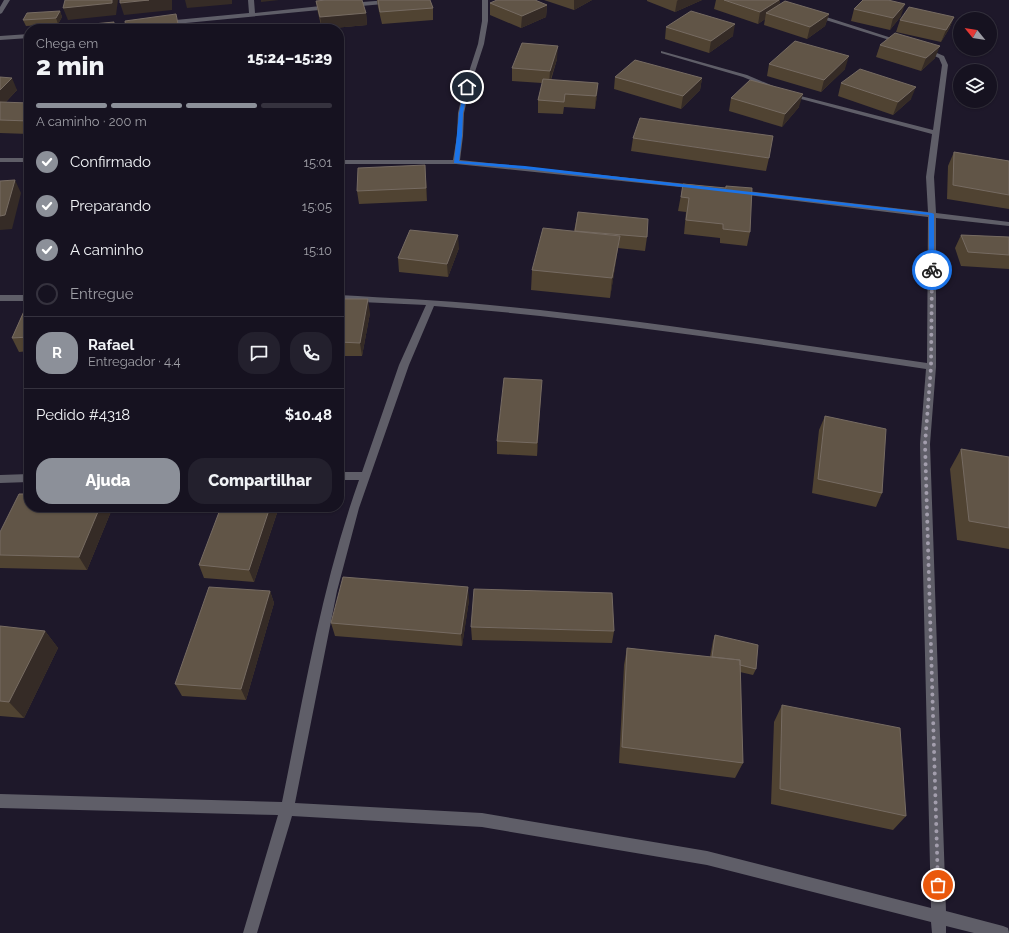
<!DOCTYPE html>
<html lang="pt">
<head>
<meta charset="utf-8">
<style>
	body { margin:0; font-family:Raleway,sans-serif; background:#23202d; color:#f1f3f6; height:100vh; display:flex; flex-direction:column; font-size:15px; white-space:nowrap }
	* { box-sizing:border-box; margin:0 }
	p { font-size:13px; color:#9e9ea5 }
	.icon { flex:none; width:22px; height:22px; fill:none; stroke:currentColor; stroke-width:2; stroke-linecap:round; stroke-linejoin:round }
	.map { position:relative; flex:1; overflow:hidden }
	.sheet { position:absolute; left:24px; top:24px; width:320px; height:488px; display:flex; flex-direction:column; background:#161220; border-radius:16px; box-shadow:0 1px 3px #0004,0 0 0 1px #35323e }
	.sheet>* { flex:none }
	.needle { width:26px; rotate:300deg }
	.buttons { position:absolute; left:953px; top:12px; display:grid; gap:8px }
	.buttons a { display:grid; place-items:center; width:44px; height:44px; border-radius:50%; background:#161220; box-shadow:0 1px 3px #0004,0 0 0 1px #35323e; font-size:20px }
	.pin { position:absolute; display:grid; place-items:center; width:34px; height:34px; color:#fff; margin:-17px; border:2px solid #fff; border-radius:50%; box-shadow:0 1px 4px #0007 }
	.courier { position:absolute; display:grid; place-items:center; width:40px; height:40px; margin:-20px; border:3px solid #1a73e8; border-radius:50%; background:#fff; color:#222; box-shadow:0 1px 5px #0007 }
	.summary em { font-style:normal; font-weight:800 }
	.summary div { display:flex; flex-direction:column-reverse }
	.summary { display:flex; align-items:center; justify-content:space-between; height:68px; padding:0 12px }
	h1 { font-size:26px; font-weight:800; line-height:30px }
	.bar { display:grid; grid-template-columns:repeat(4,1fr); gap:6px 4px; align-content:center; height:48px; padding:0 12px }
	.bar i { height:5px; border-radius:3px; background:#35323e }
	.bar .active { background:#8c9099 }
	.bar p { grid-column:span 4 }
	.line { display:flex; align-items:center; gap:10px; padding:0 12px; border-top:1px solid #35323e }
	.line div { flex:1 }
	.round { display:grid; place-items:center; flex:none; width:42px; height:42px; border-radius:16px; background:#23202d }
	ol { padding:0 12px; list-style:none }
	li { display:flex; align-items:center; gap:12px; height:44px }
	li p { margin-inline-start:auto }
	li .icon { padding:4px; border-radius:50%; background:#8c9099; color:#fff; stroke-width:4 }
	li:last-child { color:#9e9ea5 }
	li i { width:22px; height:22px; border:2px solid #35323e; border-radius:50% }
	.action { display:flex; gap:8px; margin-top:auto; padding:8px 12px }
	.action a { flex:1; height:46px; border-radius:16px; background:#8c9099; color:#fff; font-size:16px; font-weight:800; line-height:46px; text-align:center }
	.action a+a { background:#23202d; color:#f1f3f6 }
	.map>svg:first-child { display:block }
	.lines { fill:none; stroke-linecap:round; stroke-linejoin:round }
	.minor { fill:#5f5e68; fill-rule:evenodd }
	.wall { fill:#504332 }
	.shaded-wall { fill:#352b26 }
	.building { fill:#615547; stroke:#766b62 }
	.route { fill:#1a73e8 }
	.done { stroke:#a29dac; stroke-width:4; stroke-dasharray:0 7.2 }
</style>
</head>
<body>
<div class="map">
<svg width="1009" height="933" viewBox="0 0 1009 933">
	<rect width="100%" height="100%" fill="#1e182a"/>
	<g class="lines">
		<path class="minor" d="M4,0h6l-8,13 -2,1v-7z
			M248,0h6l1,13 75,-8 3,2 -3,2 -165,16 -3,-2 3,-2 84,-8z
			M388,0h21l-3,2 -56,5 -3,-2 3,-2z
			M482,0h6v21l-4,23 -14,43 -6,26 -1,23 -3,24 236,25h3v4l-243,-25h-117v-4h114l4,-24 1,-23 6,-26 14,-43 4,-23z
			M813,14h4l87,28 -5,1 -86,-27z
			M139,23l2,1v2l-25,3h-20l3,-2z
			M29,34v4l-29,2v-4z
			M925,48l19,8 4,9 -14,112 2,36 73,9v4l-73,-8v149l-6,77 16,467 57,15 5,2 1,5h-35l-28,-7v7h-14l-1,-11 -224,-57 -225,-38 -190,-11 -35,117h-14l35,-118 -278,-7v-14l282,8c22,-108 40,-218 77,-322h-20v-8h23l37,-107 27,-60 -87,-4v-6c50,3 101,5 151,10 146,14 291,37 437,58l1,-146 -189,-23 -4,-2 4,-2 189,22 -2,-35 6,-43 -146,-39 3,-2 144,37 9,-65 -3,-7 -16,-7 -1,-1zM434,306c165,13 329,39 492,63l-6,75 11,464 -224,-57 -225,-38 -187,-10 42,-212 22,-83 50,-143z
			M661,51l86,24 31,13 -5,1 -30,-12 -82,-24z
			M0,158h29v4h-29z
			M0,295h29v6h-29z
			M29,474v8l-29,1v-8z"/>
	</g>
	<path class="wall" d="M377,0h53l3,8v12l-51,4 -4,-17z
		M544,0h48l-18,10z
		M647,0h55l-27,12 -28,-11z
		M716,0h64l-1,5 50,9 -4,12 -18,13 -43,-14 1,-6 -7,5 -44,-15z
		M316,1l50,12 1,12 -45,4 -4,-16z
		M490,3l57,2 -1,12 -25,11 -31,-13z
		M854,9l47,7 -11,14 -39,-9z
		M60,11l2,6 -4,7 -32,2 -3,-6z
		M954,17l-5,12 -8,13 -45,-10 4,-12z
		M666,27l67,9 -24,17 -44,-14z
		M880,45l55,13 -14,13 -45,-14z
		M557,59l-6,21 47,3 -1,12 -2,14 -31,-2 -1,7 -25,-1v-13l4,-17 -30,-2v-13z
		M769,64l76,5 -24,23 -54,-16z
		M0,77l17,13 -12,13h24v31l-29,-1z
		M615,77l87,1 -2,12 -19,19 -67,-20z
		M841,83l70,16 -18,16 -55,-19z
		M731,98l68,9 -17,20 -53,-16z
		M633,138l136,20 -3,13 -135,-20z
		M954,152l55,9v48l-62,-10 1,-33z
		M426,179l1,22 -68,3 -2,-13z
		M683,184l42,4 1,-2 24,46 -3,14 -27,-3v-5l-36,-4 2,-22 -8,-1z
		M578,212l69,25 -2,14 -27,-3 -8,50 -79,-8 1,-20 42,-39z
		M961,235l48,2v32l-48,-3 -6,-18z
		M459,248l-11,29 -49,-5 -1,-14z
		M339,299l31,14 -8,43h-23z
		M29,300v51l-10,1 -7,-14z
		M541,393l-4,63 -40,-2v-13z
		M825,416l57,77 -6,14 -64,-14 7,-63z
		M961,449l48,8v92l-52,-9 -7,-71z
		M279,507l-25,75 -50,-4 -5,-13z
		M112,509l-25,61 -87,-2v-36z
		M270,591l4,12 -28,97 -64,-4 -7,-12z
		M469,600l-7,46 -127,-10 -4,-13z
		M0,626l45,5 13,17 -34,70 -24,-2z
		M471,627l143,4 -2,12 -140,-3z
		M715,635l41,34 -3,6 -13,-3 3,91 -8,15 -116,-15 5,-98 3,-17 83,9 3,-16z
		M782,705l124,111 -13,14 -122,-26 3,-82z"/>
	<path class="shaded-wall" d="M112,0h6l-2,15 -48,5 -5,-12z
		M149,0h23v10l-48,5 -4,-12z
		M185,0h47v4l-45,4z
		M261,0h18l-18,2z
		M574,0h18l-18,10z
		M678,0h24l-27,12 2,-11z
		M779,0h1l-2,11 -12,2 -1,6 -7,5 2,-12z
		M905,4l-4,12 -11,14 3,-12z
		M547,5l-1,12 -25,11 1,-12z
		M60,11l2,6 -4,7 -2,-6z
		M366,13l1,12 -45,4 -2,-12z
		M829,14l-4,12 -18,13 3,-12z
		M954,17l-5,12 -8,13 5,-12z
		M114,22l2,7h-3z
		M735,24l-2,12 -24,17 2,-12z
		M558,46l-1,13 -8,25 1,-13z
		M940,46l-5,12 -14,13 5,-13z
		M849,56l-4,13 -24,23 3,-12z
		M12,78l5,12 -15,16 -2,-5v-11z
		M702,78l-2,12 -19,19 2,-13z
		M598,83l-1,12 -2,14 1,-13z
		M916,87l-5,12 -18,16 5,-13z
		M803,94l-4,13 -17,20 3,-13z
		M425,165l1,14 1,22 -1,-13z
		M15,180l6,13 -9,36 -12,1v-14z
		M458,235l1,13 -11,29 -1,-13z
		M620,236l-3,19 -7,43 2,-20z
		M368,299l2,14 -8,43 -2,-13z
		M542,380l-1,13 -4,63v-13z
		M100,507h11l1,2 -25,61 -8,-13z
		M270,507h9l-25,75 -5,-12z
		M468,587l1,13 -7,46 -1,-12z
		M270,591l4,12 -28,97 -5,-11z
		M45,631l13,17 -34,70 -15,-16z"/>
	<path class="building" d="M65,0h47v3l-49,5z
		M120,0h29l-29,3z
		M326,0h36l4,13 -46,4 -4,-16z
		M378,0h52l3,8 -53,4z
		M497,0h38l12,5 -25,11 -32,-13z
		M724,0h55l-19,12z
		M863,0h25l17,4 -12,14 -39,-9z
		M785,1l44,13 -19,13 -44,-14z
		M909,7l45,10 -8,13 -46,-10z
		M60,11l-4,7 -33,2 4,-7z
		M691,11l44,13 -24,17 -45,-14z
		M176,14l3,15h-53l-1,-8z
		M114,22l-1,7h-51v-2z
		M895,33l45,13 -14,12 -46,-13z
		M795,41l54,15 -25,24 -55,-16z
		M522,43l36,3 -8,25 -38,-3z
		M635,60l67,18 -19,18 -68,-19z
		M860,69l56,18 -18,15 -57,-19z
		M0,77l12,1 -12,12z
		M543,79l55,4 -2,13 -31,-2 -1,8 -26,-2z
		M750,80l53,14 -18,20 -54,-16z
		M0,102l29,1v18l-29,-1z
		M640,118l133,18 -4,22 -136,-20z
		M954,152l55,9v34l-56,-10z
		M425,165l1,23 -69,3 1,-23z
		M15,180l-10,35 -5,1v-35z
		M683,184l43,4v-2l26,2 -2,44 -27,-3v-5l-37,-4 3,-22 -8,-1z
		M578,212l70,7 -1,18 -72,-6z
		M543,228l77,8 -8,42 -80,-8z
		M410,230l48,5 -11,29 -49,-6z
		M961,235l48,2v18l-41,-3z
		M339,299h29l-8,44 -21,-1z
		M29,300v37l-17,1z
		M504,378l38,2 -5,63 -40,-2z
		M825,416l61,13 -4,64 -64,-14z
		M961,449l48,8v71l-40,-7z
		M19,494h10v13h71l-21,50 -79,-2v-23z
		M221,507h49l-21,63 -50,-5z
		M343,577l125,10 -7,47 -130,-11z
		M209,587l61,4 -29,98 -66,-5z
		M474,589l138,4 2,38 -143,-4z
		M0,626l45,5 -36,71 -9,-1z
		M715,635l43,10 -2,24 -16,-4v-5l-28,-3z
		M627,648l113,12 3,103 -121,-16z
		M782,705l118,23 6,88 -126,-27z"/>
	<path class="route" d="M467,86l2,1 -6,26 -1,23 -3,25 66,5 407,47 2,1v56l-2,1 -3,-1v-55l-404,-46 -71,-6 5,-50 6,-26z"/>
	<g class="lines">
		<path class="done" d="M932,270l-1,97 -6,77 13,441"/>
	</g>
</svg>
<div class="buttons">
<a><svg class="needle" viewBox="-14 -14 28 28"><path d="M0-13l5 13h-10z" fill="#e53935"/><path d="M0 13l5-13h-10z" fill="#9e9ea5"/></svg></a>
<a><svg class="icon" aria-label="layers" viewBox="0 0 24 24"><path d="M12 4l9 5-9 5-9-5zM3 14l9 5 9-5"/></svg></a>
</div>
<div class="pin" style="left:938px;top:885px;background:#ea580c"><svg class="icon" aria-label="bag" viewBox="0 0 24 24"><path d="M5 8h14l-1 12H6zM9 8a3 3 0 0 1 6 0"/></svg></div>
<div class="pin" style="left:467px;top:87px;background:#1f2937"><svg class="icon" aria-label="home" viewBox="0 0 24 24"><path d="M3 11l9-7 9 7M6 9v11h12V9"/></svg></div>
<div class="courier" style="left:932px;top:270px"><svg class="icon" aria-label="bike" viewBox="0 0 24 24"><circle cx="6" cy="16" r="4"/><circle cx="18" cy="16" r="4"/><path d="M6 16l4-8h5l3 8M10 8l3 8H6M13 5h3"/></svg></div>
<section class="sheet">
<div class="summary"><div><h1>2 min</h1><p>Chega em</p></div><em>15:24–15:29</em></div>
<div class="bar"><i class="active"></i><i class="active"></i><i class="active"></i><i></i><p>A caminho · 200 m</p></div>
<ol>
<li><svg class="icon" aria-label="check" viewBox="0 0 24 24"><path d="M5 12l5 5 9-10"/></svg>Confirmado<p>15:01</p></li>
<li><svg class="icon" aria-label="check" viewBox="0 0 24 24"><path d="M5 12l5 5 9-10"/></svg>Preparando<p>15:05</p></li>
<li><svg class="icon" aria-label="check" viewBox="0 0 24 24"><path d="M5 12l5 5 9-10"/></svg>A caminho<p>15:10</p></li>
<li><i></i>Entregue</li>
</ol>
<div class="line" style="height:72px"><b class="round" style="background:#8c9099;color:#fff">R</b><div><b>Rafael</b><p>Entregador · 4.4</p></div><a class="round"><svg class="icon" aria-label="chat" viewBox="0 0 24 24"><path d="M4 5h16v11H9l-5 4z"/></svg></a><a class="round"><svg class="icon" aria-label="phone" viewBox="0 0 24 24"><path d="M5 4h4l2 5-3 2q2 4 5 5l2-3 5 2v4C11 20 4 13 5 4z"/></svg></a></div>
<div class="line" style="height:52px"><div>Pedido #4318</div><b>$10.48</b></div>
<div class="action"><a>Ajuda</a><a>Compartilhar</a></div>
</section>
</div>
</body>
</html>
